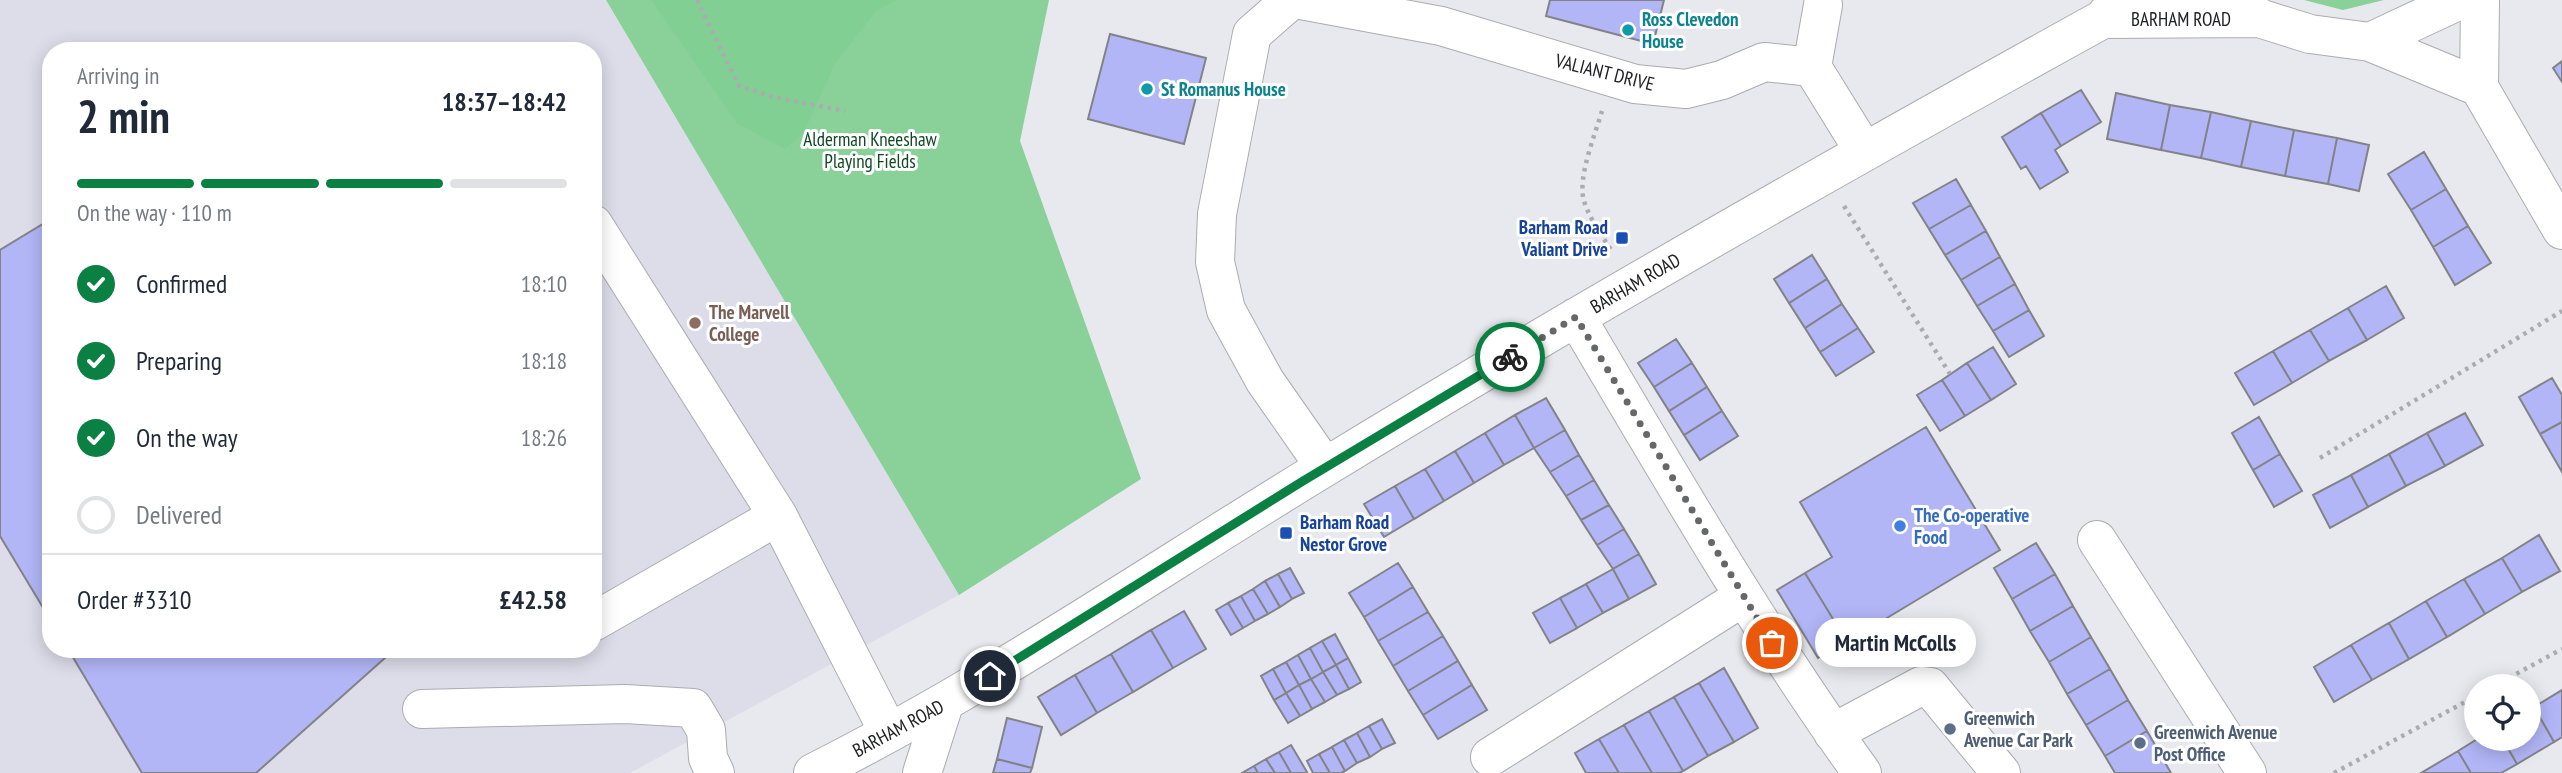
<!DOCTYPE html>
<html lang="en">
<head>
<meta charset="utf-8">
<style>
	body { margin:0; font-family:"PT Sans Narrow",sans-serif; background:#f6f6f7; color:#1f2937; height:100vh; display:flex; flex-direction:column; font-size:26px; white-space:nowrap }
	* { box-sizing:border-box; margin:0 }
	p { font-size:23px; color:#747a83 }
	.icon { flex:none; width:38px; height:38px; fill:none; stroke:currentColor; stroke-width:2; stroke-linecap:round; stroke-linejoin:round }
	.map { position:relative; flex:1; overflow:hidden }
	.sheet { position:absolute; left:42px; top:42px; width:560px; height:616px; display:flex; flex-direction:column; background:#fff; border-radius:28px; box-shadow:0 4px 18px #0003 }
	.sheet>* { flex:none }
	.fabs { position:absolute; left:2464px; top:674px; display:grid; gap:14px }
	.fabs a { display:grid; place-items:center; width:77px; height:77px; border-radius:50%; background:#fff; box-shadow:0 4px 18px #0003; font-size:35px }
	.pin { position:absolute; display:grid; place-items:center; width:60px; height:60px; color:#fff; margin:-30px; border:4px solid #fff; border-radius:50%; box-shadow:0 2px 7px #0007 }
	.courier { position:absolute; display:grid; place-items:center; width:70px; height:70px; margin:-35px; border:5px solid #0b8043; border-radius:50%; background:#fff; color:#222; box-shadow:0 2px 9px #0007 }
	.bubble { position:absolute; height:49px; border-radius:24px; background:#fff; box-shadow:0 4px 18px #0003; font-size:23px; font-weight:700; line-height:49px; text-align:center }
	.overview em { font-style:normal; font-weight:700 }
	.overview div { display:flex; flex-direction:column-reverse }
	.overview { display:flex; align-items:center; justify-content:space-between; height:119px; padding:0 35px }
	h1 { font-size:46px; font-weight:700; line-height:52px }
	.bar { display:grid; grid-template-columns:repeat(4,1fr); gap:10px 7px; align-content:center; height:84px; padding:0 35px }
	.bar i { height:9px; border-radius:5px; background:#e0e1e3 }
	.bar .selected { background:#0b8043 }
	.bar p { grid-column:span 4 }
	.line { display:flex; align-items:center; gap:18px; padding:0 35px; border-top:2px solid #e0e1e3 }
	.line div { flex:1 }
	ol { padding:0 35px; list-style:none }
	li { display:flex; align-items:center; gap:21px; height:77px }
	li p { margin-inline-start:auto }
	li .icon { padding:7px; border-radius:50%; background:#0b8043; color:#fff; stroke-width:4 }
	li:last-child { color:#747a83 }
	li i { width:38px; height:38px; border:4px solid #e0e1e3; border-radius:50% }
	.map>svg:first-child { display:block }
	.built { fill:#dcdde9; fill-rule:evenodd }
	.green { fill:#89d099 }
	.forest { fill:#82cf94 }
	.building { fill:#b2b6f7; stroke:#828387; stroke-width:2 }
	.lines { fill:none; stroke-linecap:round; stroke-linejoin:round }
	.minor-casing { stroke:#abacb1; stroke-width:40 }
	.path { stroke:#abacaf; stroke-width:4.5; stroke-dasharray:3.5 5; stroke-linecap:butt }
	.minor { stroke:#fff; stroke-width:38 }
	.done { stroke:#666769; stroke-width:7; stroke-dasharray:0 12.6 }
	.route { stroke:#0b8043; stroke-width:9 }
	.culture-dot { fill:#0f9aa8; stroke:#fff; stroke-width:2.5 }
	.transit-dot { fill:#1a4fb4; stroke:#fff; stroke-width:2.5 }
	.education-dot { fill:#8d6e63; stroke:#fff; stroke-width:2.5 }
	.shop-dot { fill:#3f7fe0; stroke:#fff; stroke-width:2.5 }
	.service-dot { fill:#5c6f8a; stroke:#fff; stroke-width:2.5 }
	.labels { text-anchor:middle; stroke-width:6; stroke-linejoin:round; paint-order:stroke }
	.culture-label { font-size:19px; font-weight:bold; fill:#0d838f; stroke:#fff; text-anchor:start }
	.street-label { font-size:19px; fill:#202122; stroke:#fff }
	.park-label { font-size:19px; fill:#0f4823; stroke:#fff }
	.transit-label { font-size:19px; font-weight:bold; fill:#164399; stroke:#fff; text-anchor:end }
	.education-label { font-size:19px; font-weight:bold; fill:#785e54; stroke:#fff; text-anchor:start }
	.shop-label { font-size:19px; font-weight:bold; fill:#366cbe; stroke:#fff; text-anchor:start }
	.service-label { font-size:19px; font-weight:bold; fill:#4e5e75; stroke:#fff; text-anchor:start }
</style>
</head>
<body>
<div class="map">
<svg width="2562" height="773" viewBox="0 0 2562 773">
	<rect width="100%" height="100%" fill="#e8e9ee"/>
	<path class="built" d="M0,0h606l353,595 -329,178h-630zM51,51h542v598h-542z"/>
	<path class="green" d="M606,0h443l-29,141 121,338 -182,116z
		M2304,0h80l-41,10z"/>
	<path class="forest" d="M651,0h247l-22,11 -41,53 -32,70 -18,15 -48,-26z"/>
	<path class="building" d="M1550,0h114l-11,44 -107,-28z
		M1110,34l96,24 -22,86 -96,-25z
		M2562,61v21l-9,-14z
		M2081,90l20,32 -40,24 -20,-33z
		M2116,93l54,12 -9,45 -54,-11z
		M2170,105l41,7 -10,46 -40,-8z
		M2211,112l40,9 -10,46 -40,-9z
		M2041,113l20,33 -6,4 13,22 -28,17 -14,-23 -5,3 -19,-32z
		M2251,121l43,9 -9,46 -44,-9z
		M2294,130l43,8 -9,46 -43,-8z
		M2337,138l32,7 -10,46 -31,-7z
		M2424,152l22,37 -35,21 -23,-36z
		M1956,179l15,26 -42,24 -16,-26z
		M2446,189l22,37 -35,21 -22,-37z
		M1971,205l15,26 -41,24 -16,-26z
		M51,219v402l-51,-85v-286z
		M2468,226l23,37 -36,22 -22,-38z
		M1986,231l14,26 -39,23 -16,-25z
		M1812,255l15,24 -38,24 -15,-24z
		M2000,257l15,27 -38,22 -16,-26z
		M1827,279l15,25 -37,24 -16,-25z
		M2015,284l14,26 -36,21 -16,-25z
		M2386,286l18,32 -37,22 -19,-32z
		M1842,304l16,24 -38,24 -15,-24z
		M2348,308l19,32 -38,21 -19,-31z
		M2029,310l15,26 -35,21 -16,-26z
		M1858,328l16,24 -38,24 -16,-24z
		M2310,330l19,31 -37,22 -19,-32z
		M1676,339l16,24 -38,24 -16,-24z
		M1993,347l23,37 -25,16 -24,-37z
		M2273,351l19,32 -38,22 -19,-32z
		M1692,363l15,24 -38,24 -15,-24z
		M1967,363l24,37 -26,16 -23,-36z
		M2552,378l10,17v27l-22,12 -21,-37z
		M1942,380l23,36 -25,15 -23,-36z
		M1707,387l15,24 -38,24 -15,-24z
		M1546,398l19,32 -31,18 -19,-33z
		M1722,411l16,25 -38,24 -16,-25z
		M2465,413l18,32 -38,21 -18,-33z
		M1515,415l19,33 -30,17 -19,-32z
		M2259,417l21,37 -27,16 -21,-37z
		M2562,422v50l-22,-38z
		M1926,427l74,123 -153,92 -42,-69 27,-16 -32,-55z
		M1565,430l14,25 -29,17 -16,-24z
		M1485,433l19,32 -30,18 -19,-32z
		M2427,433l18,33 -39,20 -17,-32z
		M1455,451l19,32 -30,18 -19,-32z
		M2280,454l22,37 -28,16 -21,-37z
		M2389,454l17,32 -38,21 -17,-32z
		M1579,455l15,25 -28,16 -16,-24z
		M1425,469l19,32 -30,18 -19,-33z
		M2351,475l17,32 -38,21 -17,-33z
		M1594,480l15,25 -28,15 -15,-24z
		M1395,486l19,33 -30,18 -20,-33z
		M1609,505l15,24 -27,16 -16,-25z
		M1624,529l15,25 -26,15 -16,-24z
		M2539,535l21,36 -38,21 -20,-34z
		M2036,543l19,31 -43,25 -18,-31z
		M1639,554l17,30 -27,15 -16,-30z
		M2502,558l20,34 -37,22 -21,-35z
		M1398,563l15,24 -49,30 -15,-24z
		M1290,568l14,25 -12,6 -14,-25z
		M1613,569l16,30 -26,14 -17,-29z
		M1805,573l42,69 -29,16 -41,-68z
		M1278,574l14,25 -12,8 -15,-26z
		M2055,574l18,32 -43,25 -18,-32z
		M2464,579l21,35 -38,23 -21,-36z
		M1265,581l15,26 -12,7 -15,-25z
		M1586,584l17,29 -26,15 -17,-30z
		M1413,587l15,25 -50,29 -14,-24z
		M1253,589l15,25 -13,7 -14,-25z
		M1241,596l14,25 -12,7 -15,-25z
		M1560,598l17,30 -27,15 -17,-30z
		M2426,601l21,36 -38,22 -20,-36z
		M1228,603l15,25 -12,7 -15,-25z
		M2073,606l18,31 -42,25 -19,-31z
		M1184,611l22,38 -33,19 -22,-38z
		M1428,612l15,24 -50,30 -15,-25z
		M2389,623l20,36 -37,21 -21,-35z
		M1151,630l22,38 -40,24 -22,-38z
		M1335,634l13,24 -12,7 -14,-24z
		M1443,636l15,25 -50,30 -15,-25z
		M2091,637l19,32 -43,25 -18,-32z
		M1322,641l14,24 -13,7 -13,-24z
		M2351,645l21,35 -38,22 -20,-35z
		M1310,648l13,24 -12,7 -13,-24z
		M68,649h327l-139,124h-114z
		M1111,654l22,38 -36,21 -22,-38z
		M1298,655l13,24 -12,6 -13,-23z
		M1348,658l13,24 -12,7 -13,-24z
		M1458,661l14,24 -49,30 -15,-24z
		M1286,662l13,23 -13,8 -13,-24z
		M1336,665l13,24 -12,6 -14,-23z
		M1724,668l34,60 -24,14 -35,-59z
		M1273,669l13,24 -12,7 -13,-24z
		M2110,669l18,31 -42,25 -19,-31z
		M1323,672l14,23 -12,7 -14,-23z
		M1075,675l22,38 -36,22 -23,-38z
		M1311,679l14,23 -13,7 -13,-24z
		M1699,683l35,59 -26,14 -34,-59z
		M1299,685l13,24 -12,7 -14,-23z
		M1472,685l15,25 -49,29 -15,-24z
		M2562,690v47l-8,5 -20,-35z
		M1286,693l14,23 -12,7 -14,-23z
		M1674,697l34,59 -25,15 -34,-60z
		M2128,700l19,31 -42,25 -19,-31z
		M2534,707l20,35 -37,22 -15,-26h27v-28z
		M1649,711l34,60 -4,2h-27l-28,-48z
		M1007,718l35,9 -10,41 -35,-9z
		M1382,719l13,24 -13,6 -13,-23z
		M1624,725l28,48h-33l-20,-34z
		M1369,726l13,23 -12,8 -13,-24z
		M2147,731l24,42h-56l-10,-17z
		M1357,733l13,24 -13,6 -13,-23z
		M2479,738h23l15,26 -16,9h-30l-13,-22z
		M1599,739l20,34h-33l-11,-20z
		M1344,740l13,23 -12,8 -13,-24z
		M1291,745l16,27 -2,1h-14l-12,-21z
		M1332,747l13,24 -4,2h-11l-11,-19z
		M2458,751l13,22h-50z
		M1279,752l12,21h-16l-9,-14z
		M1319,754l11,19h-17l-6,-12z
		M997,759l35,9 -2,5h-37z
		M1266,759l9,14h-17l-4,-7z
		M1254,766l4,7h-16z"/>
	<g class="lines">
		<defs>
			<path id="minor" d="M1291,0l-39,34 -35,180 -2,48 11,48 39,71 60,86
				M1301,0l140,26 194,58 51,5 36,-9 42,-18 48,5 52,84
				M2240,0l19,18 51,16 60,8 90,-42
				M2480,0l-1,87 83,143
				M2103,19l156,-1
				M2370,42l109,45
				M1812,67l11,-62
				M593,224l185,292 111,217
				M1576,317c92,155 181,310 286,456
				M2097,540l150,233
				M593,622l185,-106
				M422,709l203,-5 68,4 13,22 2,28 7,15
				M1833,733l88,-47 9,1 71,86
				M1490,757l253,-160
				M813,773c177,-89 341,-202 509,-304 257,-157 518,-305 781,-450l15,-19
				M922,773l22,-69"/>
		</defs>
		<use href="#minor" class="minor-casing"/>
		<path class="path" d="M697,0l42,86 34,11 72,14
			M1602,111c-7,24 -25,67 -18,90 6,19 19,36 29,52
			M1844,206l106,168
			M2320,458l242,-147
			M2494,686l68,-37
			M2334,773l142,-77"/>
		<use href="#minor" class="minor"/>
	</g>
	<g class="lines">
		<path class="done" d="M1510,357l66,-40 196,326"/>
		<path class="route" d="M990,676l313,-195 207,-124"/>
	</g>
	<g class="culture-dot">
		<circle cx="1628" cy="30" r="7"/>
		<circle cx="1147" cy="89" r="7"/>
	</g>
	<g class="transit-dot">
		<rect x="1615" y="231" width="14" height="14" rx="3.5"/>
		<rect x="1279" y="526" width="14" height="14" rx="3.5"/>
	</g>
	<circle class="education-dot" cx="695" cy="323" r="7"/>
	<circle class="shop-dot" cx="1900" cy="526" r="7"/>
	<g class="service-dot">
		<circle cx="1950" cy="729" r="7"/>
		<circle cx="2140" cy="743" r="7"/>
	</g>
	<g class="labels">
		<g class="culture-label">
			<text x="1642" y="26">Ross Clevedon<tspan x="1642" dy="22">House</tspan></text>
			<text x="1161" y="96">St Romanus House</text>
		</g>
		<g class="street-label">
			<text x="2181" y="26">BARHAM ROAD</text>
			<text transform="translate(1605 72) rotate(14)" y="7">VALIANT DRIVE</text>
			<text transform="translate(1635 283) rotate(-30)" y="7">BARHAM ROAD</text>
			<text transform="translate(898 728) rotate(-28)" y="7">BARHAM ROAD</text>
		</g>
		<g class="park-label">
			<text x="870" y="146">Alderman Kneeshaw<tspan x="870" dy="22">Playing Fields</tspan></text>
		</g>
		<g class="transit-label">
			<text x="1608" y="234">Barham Road<tspan x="1608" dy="22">Valiant Drive</tspan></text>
			<text x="1300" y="529" text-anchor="start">Barham Road<tspan x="1300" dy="22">Nestor Grove</tspan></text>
		</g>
		<g class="education-label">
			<text x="709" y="319">The Marvell<tspan x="709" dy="22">College</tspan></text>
		</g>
		<g class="shop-label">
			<text x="1914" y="522">The Co-operative<tspan x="1914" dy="22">Food</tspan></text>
		</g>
		<g class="service-label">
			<text x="1964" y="725">Greenwich<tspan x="1964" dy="22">Avenue Car Park</tspan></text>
			<text x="2154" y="739">Greenwich Avenue<tspan x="2154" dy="22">Post Office</tspan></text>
		</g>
	</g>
</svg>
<div class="fabs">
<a><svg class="icon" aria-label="locate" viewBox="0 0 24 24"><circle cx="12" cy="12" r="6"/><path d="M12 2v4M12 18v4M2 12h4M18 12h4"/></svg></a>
</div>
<div class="pin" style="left:1772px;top:643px;background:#ea580c"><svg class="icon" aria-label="bag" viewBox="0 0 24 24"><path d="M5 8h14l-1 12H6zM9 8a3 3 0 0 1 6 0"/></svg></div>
<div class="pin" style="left:990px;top:676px;background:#1f2937"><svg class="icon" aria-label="home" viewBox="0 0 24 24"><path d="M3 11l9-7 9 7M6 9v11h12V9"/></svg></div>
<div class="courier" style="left:1510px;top:357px"><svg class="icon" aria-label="bike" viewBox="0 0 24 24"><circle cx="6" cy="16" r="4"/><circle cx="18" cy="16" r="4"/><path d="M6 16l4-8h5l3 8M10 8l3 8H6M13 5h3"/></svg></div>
<div class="bubble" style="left:1815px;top:618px;width:161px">Martin McColls</div>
<section class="sheet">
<div class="overview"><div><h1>2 min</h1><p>Arriving in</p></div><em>18:37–18:42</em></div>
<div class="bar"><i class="selected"></i><i class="selected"></i><i class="selected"></i><i></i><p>On the way · 110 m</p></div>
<ol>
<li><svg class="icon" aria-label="check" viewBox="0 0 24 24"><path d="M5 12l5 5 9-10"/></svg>Confirmed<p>18:10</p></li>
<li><svg class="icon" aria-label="check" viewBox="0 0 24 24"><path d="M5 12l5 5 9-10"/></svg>Preparing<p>18:18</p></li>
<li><svg class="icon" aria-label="check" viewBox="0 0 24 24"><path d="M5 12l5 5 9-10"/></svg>On the way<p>18:26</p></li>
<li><i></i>Delivered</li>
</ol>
<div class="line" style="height:91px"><div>Order #3310</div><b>£42.58</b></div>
</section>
</div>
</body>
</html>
